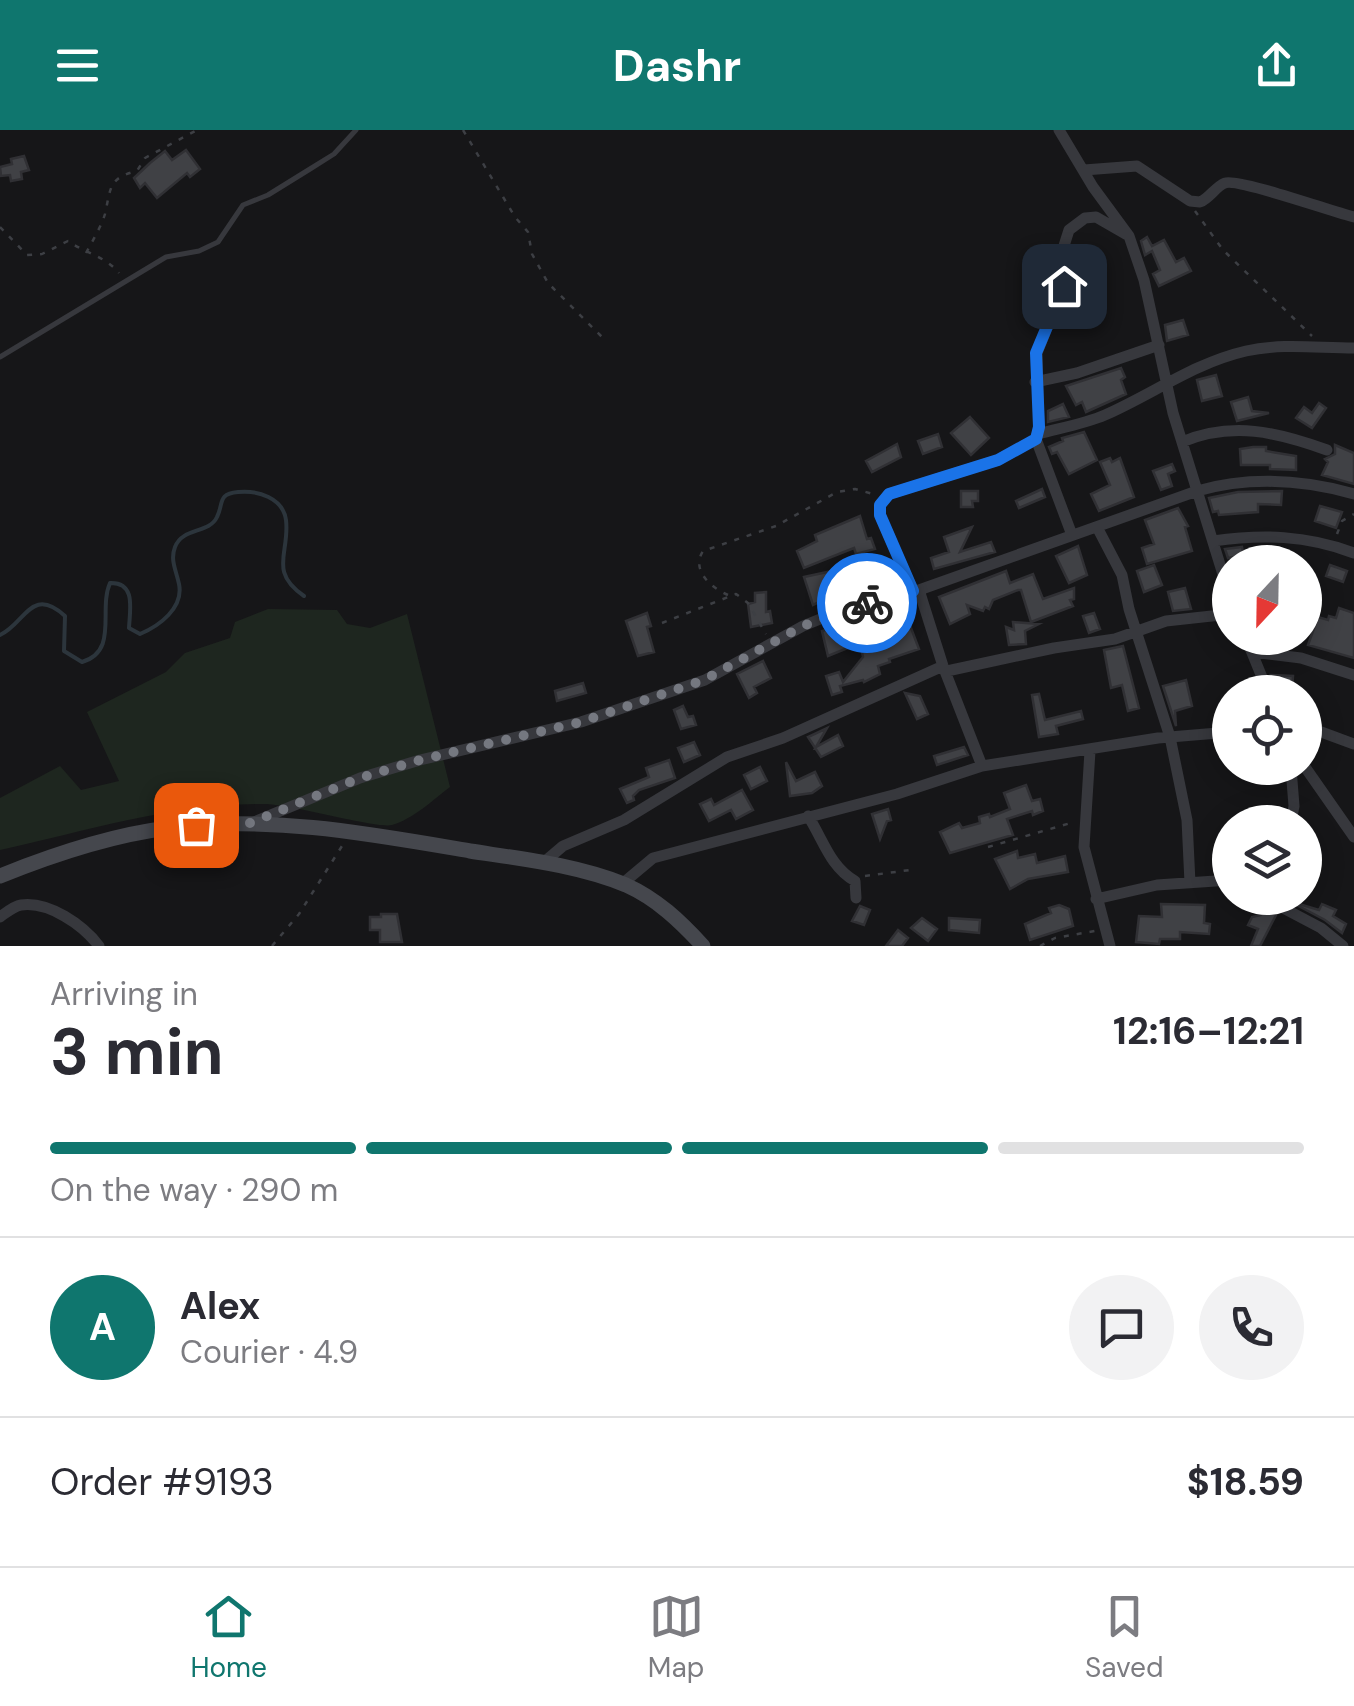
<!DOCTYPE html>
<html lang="en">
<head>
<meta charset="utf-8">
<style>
	body { margin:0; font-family:"DM Sans",sans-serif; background:#f2f2f3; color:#2b2b33; height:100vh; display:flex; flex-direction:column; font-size:38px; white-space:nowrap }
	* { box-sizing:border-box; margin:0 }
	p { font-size:32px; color:#7c7c81 }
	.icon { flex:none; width:55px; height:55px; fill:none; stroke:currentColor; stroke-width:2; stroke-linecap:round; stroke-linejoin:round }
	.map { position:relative; height:816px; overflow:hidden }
	.side { display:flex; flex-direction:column; background:#fff; flex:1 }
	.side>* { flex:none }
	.needle { width:65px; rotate:202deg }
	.fabs { position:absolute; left:1212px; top:415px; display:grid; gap:20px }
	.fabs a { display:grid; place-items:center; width:110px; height:110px; border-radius:50%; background:#fff; box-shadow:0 5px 25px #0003; font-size:50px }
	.pin { position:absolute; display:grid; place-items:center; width:85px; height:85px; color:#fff; margin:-42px; border-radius:20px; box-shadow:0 5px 15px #0006 }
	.courier { position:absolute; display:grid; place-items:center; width:100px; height:100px; margin:-50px; border:8px solid #1a73e8; border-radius:50%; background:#fff; color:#222; box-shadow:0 2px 12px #0007 }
	.headline em { font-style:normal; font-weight:700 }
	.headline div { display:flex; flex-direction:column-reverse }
	.headline { display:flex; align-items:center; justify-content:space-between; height:170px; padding:0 50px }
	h1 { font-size:65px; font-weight:700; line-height:75px }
	.bar { display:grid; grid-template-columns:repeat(4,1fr); gap:15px 10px; align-content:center; height:120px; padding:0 50px }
	.bar i { height:12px; border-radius:8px; background:#e1e1e2 }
	.bar .active { background:#0f766e }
	.bar p { grid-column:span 4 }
	.line { display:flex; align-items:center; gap:25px; padding:0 50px; border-top:2px solid #e1e1e2 }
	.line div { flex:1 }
	.round { display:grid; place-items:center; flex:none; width:105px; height:105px; border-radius:52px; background:#f2f2f3 }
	header { display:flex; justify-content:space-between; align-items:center; height:130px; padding:0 50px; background:#0f766e; color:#fff; font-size:45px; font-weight:700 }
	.dock { display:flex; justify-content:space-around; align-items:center; height:140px; border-top:2px solid #e1e1e2; background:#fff; font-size:28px; color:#7c7c81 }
	.dock a { display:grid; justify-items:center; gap:5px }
	.dock .active { color:#0f766e }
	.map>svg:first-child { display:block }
	.green { fill:#1e261f }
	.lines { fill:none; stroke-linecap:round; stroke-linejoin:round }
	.stream { stroke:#2c353c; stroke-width:4 }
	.building { fill:#404145; stroke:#303034; stroke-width:2.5 }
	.path { stroke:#3d3f44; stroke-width:2.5; stroke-dasharray:5 8; stroke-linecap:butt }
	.service { stroke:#37383d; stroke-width:5 }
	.minor { stroke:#37383d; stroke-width:11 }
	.secondary { stroke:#45474d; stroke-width:15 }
	.done { stroke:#757880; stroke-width:10; stroke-dasharray:0 18 }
	.route { stroke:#1a73e8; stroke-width:12 }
</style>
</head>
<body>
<header><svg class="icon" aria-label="menu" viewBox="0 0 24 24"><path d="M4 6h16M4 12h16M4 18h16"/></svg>Dashr<svg class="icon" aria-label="share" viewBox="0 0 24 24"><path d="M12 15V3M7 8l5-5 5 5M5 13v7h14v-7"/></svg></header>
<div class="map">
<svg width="1354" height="816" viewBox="0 0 1354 816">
	<rect width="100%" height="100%" fill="#161618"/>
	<path class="green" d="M268,479l69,1 10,14 23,4 37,-14 43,173c-17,13 -37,32 -58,38 -15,4 -101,-21 -128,-21 -89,-1 -178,27 -264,46v-52l60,-32 21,24 38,-9 -32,-69 79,-40 19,-19 45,-15 5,-16z"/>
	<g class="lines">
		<path class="stream" d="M0,505c25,-11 31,-50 65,-19l-1,35 18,11c37,-11 16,-52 28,-79 26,-1 20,26 19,45l11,6c19,-8 44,-26 39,-50 -3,-14 -9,-24 -4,-37 8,-20 34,-13 42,-30 7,-14 0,-23 21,-25 20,-2 45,6 48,28 4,33 -18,51 18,76"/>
	</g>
	<path class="building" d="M186,20l14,19 -10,8 -3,-4 -30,25 -12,-15 -5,5 -6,-10 16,-15 15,-12 7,9z
		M24,26l5,14 -8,2 1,7 -11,2 -1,-6 -9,1 -1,-9 12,-3 -1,-5z
		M1147,107l5,9 12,-6 12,22 8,-4 7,13 -32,15 -6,-12 7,-4 -8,-19 -7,4 -4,-14z
		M1183,190l5,15 -21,6 -2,-16z
		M1121,238l4,9 -4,3 5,14 -40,18 -4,-10 -6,3 -10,-19z
		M1216,245l6,21 -20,5 -5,-21z
		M1248,267l4,14 17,2 -32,8 -6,-19z
		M1319,273l7,5 -14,20 -16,-10 8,-11 8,6z
		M1063,274l6,13 -21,5v-11z
		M970,287l19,21 -18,17 -20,-22z
		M1084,302l13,28 -28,14 -12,-22 -5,2 -3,-7 14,-6 -1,-3z
		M938,304l4,13 -19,7 -5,-13z
		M897,314l4,13 -29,15 -6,-11z
		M1335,315l19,8v31l-32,-9 6,-13 -3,-3 10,-5z
		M1253,317h13v4l30,5v14l-26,-1v-4h-29l-1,-16z
		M1110,328l2,4 8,-4 14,39 -35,14 -8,-17 19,-9 -10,-23z
		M1172,334l3,7 -7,3 4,12 -11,4 -8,-19z
		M1042,359l3,8 -26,11 -3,-7z
		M961,361h17v10h-6l1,6h-12z
		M1282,361l-1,14 -23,-1v8l-39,3 -1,-4 -5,1 -4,-14 29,-6z
		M1320,376l22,6 -6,16 -21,-7z
		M1178,378l10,18 -3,1 7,24 -45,13 -5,-16 12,-4 -9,-24z
		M860,386l7,23 4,-1 4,11 -19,5 -2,-6 -50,20 -7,-17 20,-10 -2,-6z
		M972,397l-12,25 31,-10 4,10 -61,17 -3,-11 18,-6 -5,-15z
		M1078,416l9,29 -18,8 -13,-27z
		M1242,417l1,5h33l-2,10h-38l-1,-5 -7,1 -3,-9z
		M860,435l7,15 -16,7 3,6 -18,7 -2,-5 -21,10 -9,-28z
		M1154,435l8,20 -18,7 -7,-21z
		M1330,435l17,6 -4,11 -17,-6z
		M1006,441l4,12 23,-9 10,25 31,-11v11l-4,1 3,6 -42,16 -10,-32h-3l-25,10 -4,9 -4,-2 -2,4 -16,-6 3,9 -20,10 -11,-27z
		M1185,458l6,21 -18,2 -5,-19z
		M766,462v20l4,-1 2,12 -21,4 -3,-23 7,-2v-9z
		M1305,468l10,3 -8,27h-2z
		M903,477l16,42 -30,10 1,3 -12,4 2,8 -16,8 -1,-2 -23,6 2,6 -10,3 -6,-19 13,-4 4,10 20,-25 -3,-14 -32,13 -6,-25 29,-9 2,6z
		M1339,478l15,5v45l-46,-13 10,-28 10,3 1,-4 7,2z
		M647,483l4,13 -4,1 7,25 -16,4 -12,-35z
		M1094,483l6,16 -11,4 -6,-17z
		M1013,492l26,2 -14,7 1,13 -17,1 -3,-18 8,3z
		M1123,516l16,62 -11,3 -6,-26 -11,3 -7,-38z
		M763,531l8,17 -17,9 3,6 -8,5 -12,-24z
		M1271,545l22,1 -1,16h-15z
		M1186,550l6,26 -17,5 1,15 -13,-40z
		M583,553l3,10 -29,8 -2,-10z
		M905,563l15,3 8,18 -11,5z
		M1039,564l6,26 36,-9 2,8 -27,7 2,8 -19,3 -7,-42z
		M683,576l5,11 5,-1 3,9 -15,4 -7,-19z
		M827,598l-11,19 22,-12 5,11 -22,11 -13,-20z
		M694,612l6,13 -16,7 -6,-14z
		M964,617l4,8 -31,10 -3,-9z
		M669,630l6,18 -36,12 -6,6 1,4 -7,3 -7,-14 29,-12 -3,-9z
		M786,632l10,19 19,-9 7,14 -10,7 -22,3z
		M760,637l7,14 -16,8 -7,-14z
		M1026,655l6,16 8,-2 3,12 -10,4 -1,-4 -25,8 6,16 -63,18 -10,-21 19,-9 3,5 18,-5 -1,-6 10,-3 1,3 20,-8 -6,-16z
		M742,660l11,20 -17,9 -5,-9 -22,11 -9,-17 11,-5 3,6z
		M888,679l3,11 -4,1 -7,18 -8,-25z
		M1017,721l1,7 17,-4 2,9 28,-7 3,16 -40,7 -18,10 -15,-30z
		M1289,771l30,9 3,-6 14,6 -3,6 13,8 -4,9 -17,-13z
		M1161,774l44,1 -1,18 6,1 -1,10 -29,-2v7h-20l-1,5 -23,-2 3,-26 23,1z
		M1059,775l10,4 4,17 -43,14 -5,-16 26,-11 -2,-5z
		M860,776l10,4 -6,15 -12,-4z
		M1264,779l12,6 -16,31h-9l7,-17 -10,-4 4,-8 9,-2z
		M381,784h16l5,28h-22v-12h-10v-13h11z
		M922,788l15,11 -9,12 -17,-13z
		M949,788l31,2 -1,13 -30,-3z
		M898,800l10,8 -6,8h-16z"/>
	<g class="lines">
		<path class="path" d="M463,0l52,87 13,15 4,22 16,29 58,58
			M1195,81l28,39 89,86
			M0,97l27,28 15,-1 26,-13c17,12 37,15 51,32
			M86,123c7,-13 15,-26 19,-39 6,-26 3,-36 32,-43l8,-13 52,-28
			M1337,404l5,-13 12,-7
			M728,465c-18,-8 -37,-25 -25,-44l73,-25 61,-34 18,-3 18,5
			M662,493l74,-29 12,9 18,31
			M988,717l86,-25
			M865,746l45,-6
			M272,816l27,-32 43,-68
			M1040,816l15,-8 40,-7"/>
		<path class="service" d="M0,227l166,-100 33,-6 19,-9 25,-37 25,-10 42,-26 24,-15 22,-24"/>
		<path class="minor" d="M1059,0l34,57 36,49 15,44 29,133 57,184
			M1084,40l53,-4 53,35 10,1c10,-4 15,-15 25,-19 13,-5 108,29 129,34
			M1035,252l42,-9 82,-28
			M1038,304c22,-6 46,-10 67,-19 48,-21 89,-52 141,-64 36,-8 71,-3 108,-3
			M1036,309l36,96
			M1182,312c50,-21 95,-10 145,8
			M1097,397l25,48 7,34 41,128 17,83 3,63
			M1213,411c49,-7 93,-6 141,12
			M919,460l24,76 39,100
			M913,461l-33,-76v-10l9,-11 109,-34 38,-21 3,-12 -2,-74 27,-67 -2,-34 7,-22 16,-12 11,-1 33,19
			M1246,508l22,54
			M1252,522l49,6 53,17
			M947,541l107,-23 61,-9 51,-18 64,-7
			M1305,596l49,18
			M1090,621l-6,96 26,99
			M1305,637l49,70
			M1291,638l3,38 -3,16
			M808,686c15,23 22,51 47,65l1,17
			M254,692l106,-44 60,-18 161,-38 124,-42 98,-54 32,-13 84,-23 278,-99c53,-15 104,-12 157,3
			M543,733l20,-17 61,-26 103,-63 56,-19 160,-72
			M622,754l31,-26 244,-64 85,-28 176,-28 72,-6
			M1264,768l57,30 22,18
			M1096,769l61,-14 73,-5
			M0,787c7,-5 14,-11 21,-12 28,-4 62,20 78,41"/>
		<path class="secondary" d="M0,746c52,-21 112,-41 168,-48 101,-13 203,6 302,23 52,8 107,14 156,34 31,14 54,36 77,61"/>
	</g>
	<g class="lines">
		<path class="done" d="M196,695l54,-2 110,-45 60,-18 161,-38 123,-42 99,-54 64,-23"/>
		<path class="route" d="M867,473l46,-12 -33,-76v-10l9,-11 109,-34 38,-21 3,-12 -3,-74 28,-67"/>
	</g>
</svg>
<div class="fabs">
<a><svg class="needle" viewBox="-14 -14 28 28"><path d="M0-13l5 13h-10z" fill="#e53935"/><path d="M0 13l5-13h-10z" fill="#7c7c81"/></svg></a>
<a><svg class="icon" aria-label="locate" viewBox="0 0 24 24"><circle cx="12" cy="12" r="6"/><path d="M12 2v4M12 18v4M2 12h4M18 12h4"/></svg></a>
<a><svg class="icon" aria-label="layers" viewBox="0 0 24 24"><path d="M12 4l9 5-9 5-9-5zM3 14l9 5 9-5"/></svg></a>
</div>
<div class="pin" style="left:196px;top:695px;background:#ea580c"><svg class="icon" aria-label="bag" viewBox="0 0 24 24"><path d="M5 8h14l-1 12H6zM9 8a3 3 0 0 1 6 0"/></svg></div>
<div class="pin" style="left:1064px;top:156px;background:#1f2937"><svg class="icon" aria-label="home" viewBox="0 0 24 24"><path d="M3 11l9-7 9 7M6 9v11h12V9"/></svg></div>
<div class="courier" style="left:867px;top:473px"><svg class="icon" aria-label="bike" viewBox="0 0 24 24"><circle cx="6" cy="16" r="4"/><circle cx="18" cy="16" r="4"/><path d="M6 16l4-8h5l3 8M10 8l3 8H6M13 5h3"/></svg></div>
</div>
<section class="side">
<div class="headline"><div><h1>3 min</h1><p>Arriving in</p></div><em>12:16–12:21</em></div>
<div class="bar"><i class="active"></i><i class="active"></i><i class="active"></i><i></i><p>On the way · 290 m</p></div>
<div class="line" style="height:180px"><b class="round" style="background:#0f766e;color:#fff">A</b><div><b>Alex</b><p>Courier · 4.9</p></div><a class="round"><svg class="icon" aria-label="chat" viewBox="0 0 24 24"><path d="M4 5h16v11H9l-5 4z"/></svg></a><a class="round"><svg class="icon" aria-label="phone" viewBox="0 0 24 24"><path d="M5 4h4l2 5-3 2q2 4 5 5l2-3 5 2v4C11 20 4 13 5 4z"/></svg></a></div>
<div class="line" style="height:130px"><div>Order #9193</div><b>$18.59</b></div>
</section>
<nav class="dock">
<a class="active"><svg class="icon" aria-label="home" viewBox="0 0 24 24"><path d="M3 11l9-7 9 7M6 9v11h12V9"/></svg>Home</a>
<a><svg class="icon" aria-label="map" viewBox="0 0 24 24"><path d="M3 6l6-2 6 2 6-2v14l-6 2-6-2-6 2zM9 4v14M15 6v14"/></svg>Map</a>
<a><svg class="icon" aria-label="saved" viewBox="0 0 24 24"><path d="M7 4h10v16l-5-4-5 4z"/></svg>Saved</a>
</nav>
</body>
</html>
